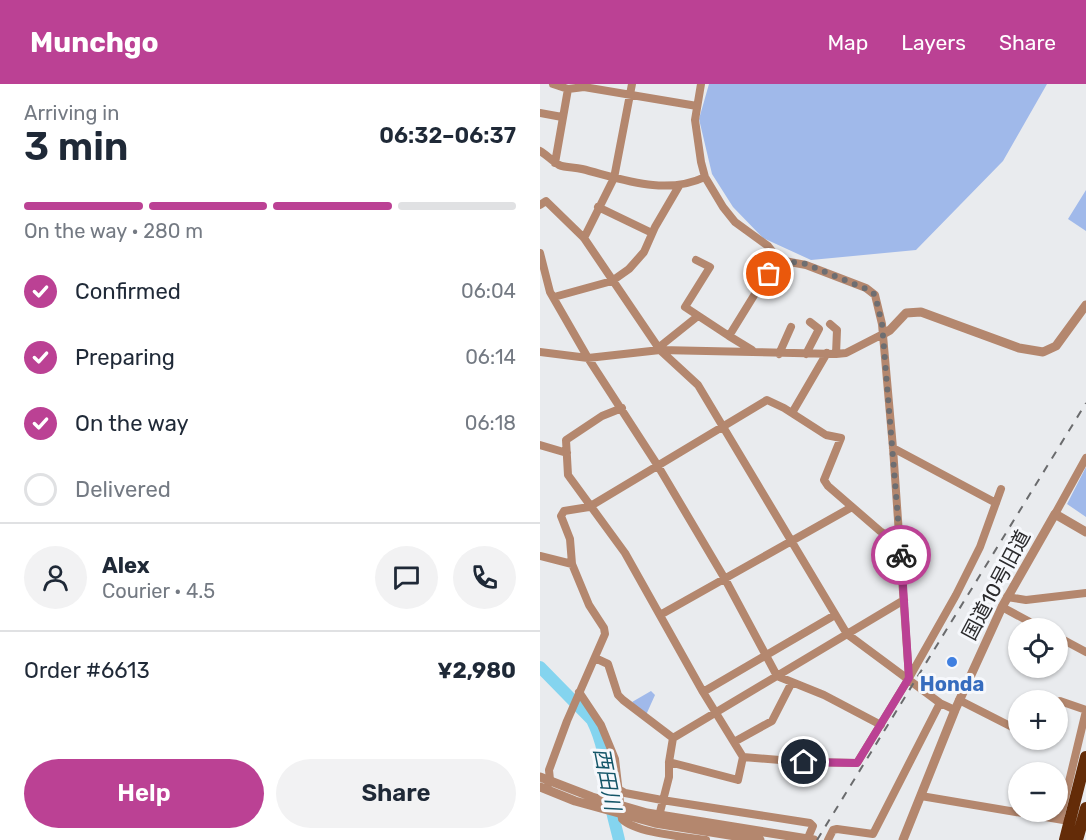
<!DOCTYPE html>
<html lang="en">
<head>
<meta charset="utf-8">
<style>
	body { margin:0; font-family:Rubik,"Noto Sans JP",sans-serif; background:#f2f2f3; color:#1f2937; height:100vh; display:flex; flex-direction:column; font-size:22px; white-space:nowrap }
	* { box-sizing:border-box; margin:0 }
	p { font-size:20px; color:#747a83 }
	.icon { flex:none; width:33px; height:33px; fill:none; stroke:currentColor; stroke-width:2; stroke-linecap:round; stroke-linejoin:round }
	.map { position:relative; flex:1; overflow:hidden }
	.sheet { display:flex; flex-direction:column; background:#fff; width:540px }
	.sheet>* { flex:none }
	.buttons { position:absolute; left:468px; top:534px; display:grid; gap:12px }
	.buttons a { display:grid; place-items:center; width:60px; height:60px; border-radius:50%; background:#fff; box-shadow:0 2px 4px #0004; font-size:30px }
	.pin { position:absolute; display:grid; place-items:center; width:51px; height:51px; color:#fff; margin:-26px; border:3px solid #fff; border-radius:50%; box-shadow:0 2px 6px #0007 }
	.courier { position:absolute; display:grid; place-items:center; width:60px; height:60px; margin:-30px; border:4px solid #bb4194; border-radius:50%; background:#fff; color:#222; box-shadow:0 2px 8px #0007 }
	.summary em { font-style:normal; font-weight:600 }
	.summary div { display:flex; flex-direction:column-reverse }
	.summary { display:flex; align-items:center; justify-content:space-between; height:102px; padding:0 24px }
	h1 { font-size:39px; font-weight:600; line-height:45px }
	.bar { display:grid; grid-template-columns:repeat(4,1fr); gap:9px 6px; align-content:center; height:72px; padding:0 24px }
	.bar i { height:8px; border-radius:4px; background:#e0e1e3 }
	.bar .on { background:#bb4194 }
	.bar p { grid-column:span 4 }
	.line { display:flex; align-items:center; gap:15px; padding:0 24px; border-top:2px solid #e0e1e3 }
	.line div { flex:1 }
	.round { display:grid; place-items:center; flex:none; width:63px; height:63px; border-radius:32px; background:#f2f2f3 }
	ol { padding:0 24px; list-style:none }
	li { display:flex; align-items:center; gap:18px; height:66px }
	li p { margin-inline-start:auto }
	li .icon { padding:6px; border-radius:50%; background:#bb4194; color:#fff; stroke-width:4 }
	li:last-child { color:#747a83 }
	li i { width:33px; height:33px; border:3px solid #e0e1e3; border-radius:50% }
	.cta { display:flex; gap:12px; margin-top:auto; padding:12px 24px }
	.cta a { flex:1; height:69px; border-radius:36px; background:#bb4194; color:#fff; font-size:24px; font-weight:600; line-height:69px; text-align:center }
	.cta a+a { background:#f2f2f3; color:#1f2937 }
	header { display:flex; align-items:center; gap:36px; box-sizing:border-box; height:84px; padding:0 30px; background:#bb4194; color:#fff }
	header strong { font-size:28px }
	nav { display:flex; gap:33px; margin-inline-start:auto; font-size:21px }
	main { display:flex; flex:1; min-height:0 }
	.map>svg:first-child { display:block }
	.green { fill:#a0b9ea }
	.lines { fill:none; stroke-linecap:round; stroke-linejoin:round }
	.river { stroke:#84d4ef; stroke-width:12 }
	.minor { stroke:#b4876e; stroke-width:8 }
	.tertiary { stroke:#b4876e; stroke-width:9 }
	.trunk { stroke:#642c08; stroke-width:12 }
	.rail { stroke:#6a6b6d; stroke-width:2; stroke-dasharray:8 8; stroke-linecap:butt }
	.done { stroke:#6e6e71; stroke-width:6; stroke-dasharray:0 10.8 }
	.route { stroke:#bb4194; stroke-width:8 }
	.shop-dot { fill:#3f7fe0; stroke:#f6f8fc; stroke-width:2 }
	.labels { text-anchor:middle; stroke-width:6; stroke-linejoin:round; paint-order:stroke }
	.street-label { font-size:20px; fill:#2b2b2d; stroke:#f6f8fc }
	.shop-label { font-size:20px; font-weight:bold; fill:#366cbe; stroke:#f6f8fc }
	.water-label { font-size:21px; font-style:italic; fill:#145669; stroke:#f6f8fc }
</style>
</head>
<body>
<header>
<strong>Munchgo</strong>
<nav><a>Map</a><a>Layers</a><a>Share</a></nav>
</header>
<main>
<section class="sheet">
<div class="summary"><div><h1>3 min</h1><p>Arriving in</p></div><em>06:32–06:37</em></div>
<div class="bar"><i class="on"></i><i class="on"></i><i class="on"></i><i></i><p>On the way · 280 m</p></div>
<ol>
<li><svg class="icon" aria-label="check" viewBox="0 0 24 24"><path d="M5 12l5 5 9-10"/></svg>Confirmed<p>06:04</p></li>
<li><svg class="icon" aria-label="check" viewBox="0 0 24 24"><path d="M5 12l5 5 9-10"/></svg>Preparing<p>06:14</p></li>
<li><svg class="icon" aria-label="check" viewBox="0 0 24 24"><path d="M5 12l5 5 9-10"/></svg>On the way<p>06:18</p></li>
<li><i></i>Delivered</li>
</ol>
<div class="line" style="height:108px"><a class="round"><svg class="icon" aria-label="person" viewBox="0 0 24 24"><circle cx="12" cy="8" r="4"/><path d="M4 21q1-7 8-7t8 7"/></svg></a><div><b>Alex</b><p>Courier · 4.5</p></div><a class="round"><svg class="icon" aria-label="chat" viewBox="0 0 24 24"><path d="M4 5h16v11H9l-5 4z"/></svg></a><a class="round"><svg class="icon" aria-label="phone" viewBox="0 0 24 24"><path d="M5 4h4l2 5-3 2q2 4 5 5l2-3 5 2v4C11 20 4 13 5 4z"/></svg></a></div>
<div class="line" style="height:78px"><div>Order #6613</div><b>¥2,980</b></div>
<div class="cta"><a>Help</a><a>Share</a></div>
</section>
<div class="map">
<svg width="546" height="756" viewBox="0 0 546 756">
	<rect width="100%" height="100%" fill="#e9ebee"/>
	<path class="green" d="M169,0h338l-44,77 -87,89 -105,10 -48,-22 -30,-31 -21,-33 -13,-55z
		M546,106v41l-18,-12z
		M546,383v50l-19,-13z
		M111,607l4,4 -9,20 -14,-13z"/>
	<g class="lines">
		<path class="river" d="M0,583l52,53c13,26 14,50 18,78 1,14 6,28 9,42"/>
		<path class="minor" d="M13,0l15,5 16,-2 113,19
			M161,0l-6,36 6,42 4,15 18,30 12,15 33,24 11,14 27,5 60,23 9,7 7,29 11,124 16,230
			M0,29l22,4
			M0,67c7,4 12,10 19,14 7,3 15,2 23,4 40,10 83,27 123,8
			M15,79l13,-74
			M0,121l6,-4 38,37 76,112 38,35 149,249 93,69 15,7
			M58,123l54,26
			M44,154l30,-60 18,-94
			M0,169l10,39 38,66 70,108 67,113 52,97 47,19 57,30
			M156,176l14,7 -25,40 44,29
			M14,213l58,-16 17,-12 15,-17 11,-25 24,-41
			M290,240l7,6 -1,24
			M118,264l40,-32
			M212,266l-23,-14 29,-47 21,-29
			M0,268l48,6 72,-8 176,4 10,-1 37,-19
			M239,270l12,-27
			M266,270l13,-25 -9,-7
			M82,324l-20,8 -36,24 2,35 57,78 78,139 40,65 -5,23 -69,-18
			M252,329l35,-60
			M0,361l27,8
			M353,364l103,55
			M515,430l31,-56
			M0,472l32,8
			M467,513l19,3 60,-7
			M462,523l39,21
			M120,531l192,-108
			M518,553l28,15
			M55,574l13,6 10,31 5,5 50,38
			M39,608l22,33 14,34 7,60c13,14 64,18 84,21
			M163,608l132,-77
			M419,616l57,29 2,-5
			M518,623l2,-6 26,9
			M194,658l38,-21 20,-39
			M203,673l61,5 53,1 52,-85 47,-83 24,-48 21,-58
			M8,701l2,-5 -1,-10 18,-49 38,-87 -1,-6 -15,-23 -17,-41 -2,-25 -9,-23 3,-5 25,-4 178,-107 17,8 42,27 15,3 -17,42 4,6 52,45 21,14
			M78,705l7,4 37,7 148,23 3,3 -6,14
			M381,712l148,25
			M119,732l10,-39v-15l4,-24 231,-138
			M520,735l26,-108
			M288,756l5,-10 4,-1 36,5 67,-131"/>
		<path class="tertiary" d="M343,250l7,-4 16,-17 15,-1 98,36 24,4 13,-6 30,-41
			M0,693l52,20 55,16 167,27
			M0,703l35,14 80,22 105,17
			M363,756l52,-130 47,-103 53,-93 31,18"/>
		<path class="trunk" d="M525,756l21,-83
			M537,756l9,-32"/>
		<path class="rail" d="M277,756l269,-437"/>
	</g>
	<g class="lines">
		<path class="done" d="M229,190l10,-14 27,4 65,27 4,4 7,29 19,231"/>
		<path class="route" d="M264,678l53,1 52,-85 -8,-123"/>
	</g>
	<circle class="shop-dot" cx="412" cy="578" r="6"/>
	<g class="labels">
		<g class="street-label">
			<text transform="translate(456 501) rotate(-62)" y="7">国道10号旧道</text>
		</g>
		<g class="shop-label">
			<text x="412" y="607">Honda</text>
		</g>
		<g class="water-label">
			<text transform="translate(67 695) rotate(79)" y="7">西田川</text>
		</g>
	</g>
</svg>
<div class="buttons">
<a><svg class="icon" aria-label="locate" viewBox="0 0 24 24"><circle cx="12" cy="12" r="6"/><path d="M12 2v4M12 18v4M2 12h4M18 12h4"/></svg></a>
<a>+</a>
<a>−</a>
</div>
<div class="pin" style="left:229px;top:190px;background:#ea580c"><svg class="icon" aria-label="bag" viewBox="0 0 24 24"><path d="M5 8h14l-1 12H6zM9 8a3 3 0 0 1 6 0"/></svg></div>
<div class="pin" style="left:264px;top:678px;background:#1f2937"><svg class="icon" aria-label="home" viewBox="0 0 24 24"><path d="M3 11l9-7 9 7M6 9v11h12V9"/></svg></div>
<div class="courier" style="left:361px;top:471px"><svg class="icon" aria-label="bike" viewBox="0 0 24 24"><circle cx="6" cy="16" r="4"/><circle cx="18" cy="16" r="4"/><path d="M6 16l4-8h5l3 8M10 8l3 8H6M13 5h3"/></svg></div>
</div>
</main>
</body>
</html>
